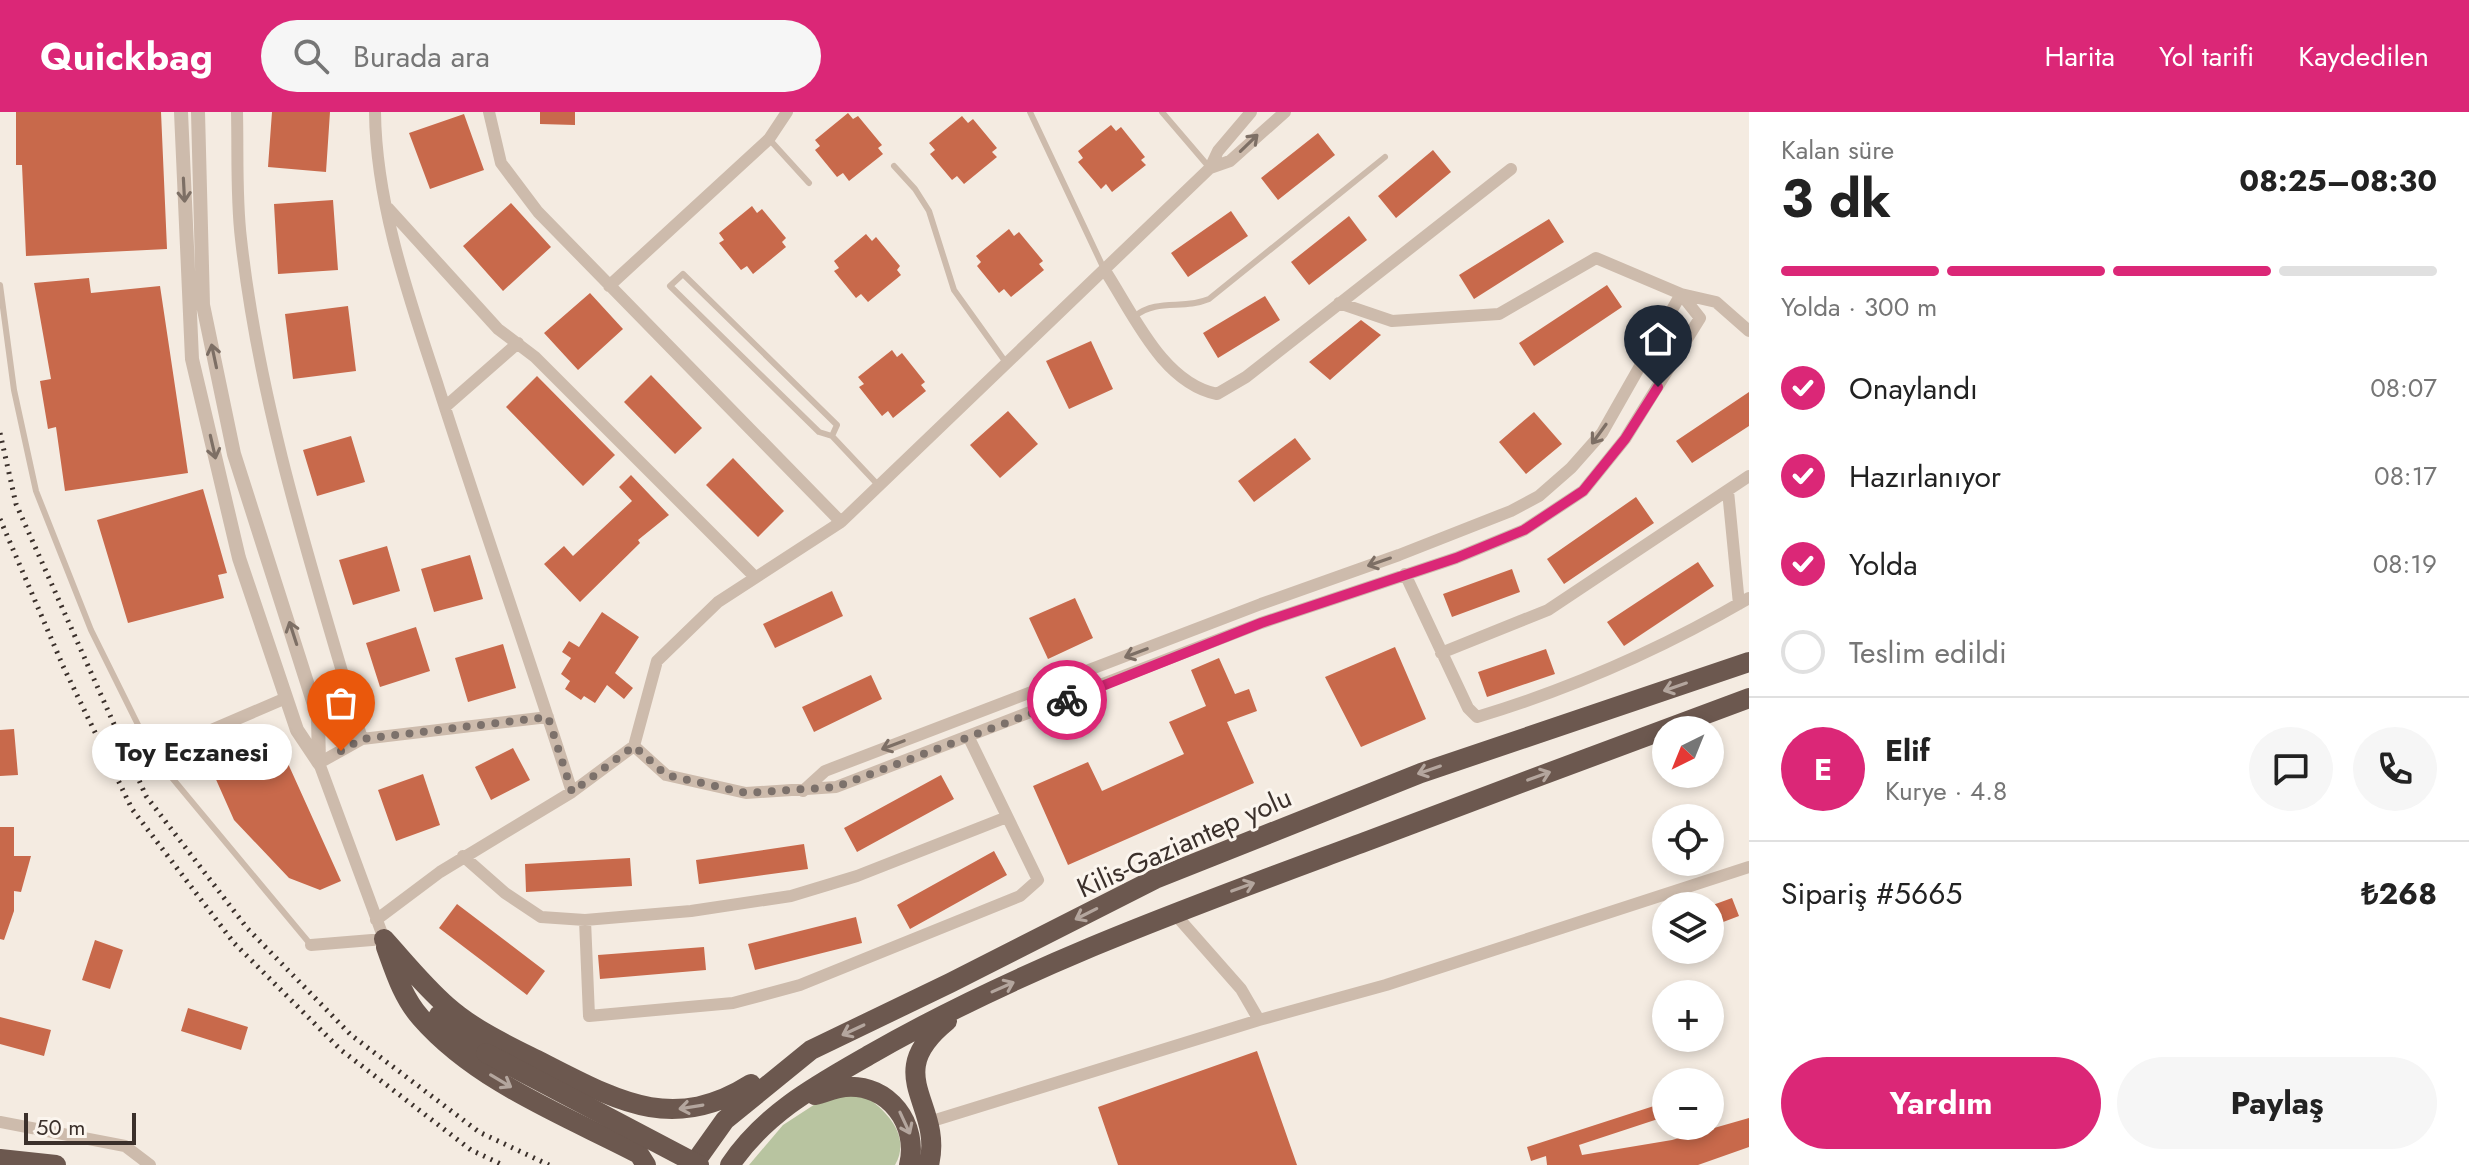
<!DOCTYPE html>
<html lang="tr">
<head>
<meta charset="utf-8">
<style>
	body { margin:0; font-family:Jost,sans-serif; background:#f6f6f6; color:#222; height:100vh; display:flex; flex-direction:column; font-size:30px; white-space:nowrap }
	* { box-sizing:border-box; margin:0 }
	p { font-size:26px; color:#767676 }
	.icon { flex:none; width:44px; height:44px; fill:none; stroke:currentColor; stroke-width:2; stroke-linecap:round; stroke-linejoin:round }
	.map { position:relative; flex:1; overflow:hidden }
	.panel { display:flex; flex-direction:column; background:#fff; width:720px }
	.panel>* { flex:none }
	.needle { width:52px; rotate:223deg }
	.buttons { position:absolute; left:1652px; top:604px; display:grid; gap:16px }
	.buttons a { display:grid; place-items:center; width:72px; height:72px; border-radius:50%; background:#fff; box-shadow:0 4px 12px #0003; font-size:40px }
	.scale { position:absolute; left:24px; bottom:20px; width:112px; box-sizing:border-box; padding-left:8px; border:4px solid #3b302b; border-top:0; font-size:22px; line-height:28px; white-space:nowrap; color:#3b302b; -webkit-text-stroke:6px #fbf5ee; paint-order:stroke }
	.pin { position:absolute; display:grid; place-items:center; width:68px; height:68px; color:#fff; margin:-82px -34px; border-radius:50% 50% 50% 0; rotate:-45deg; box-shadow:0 0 8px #0007 }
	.pin .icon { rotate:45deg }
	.courier { position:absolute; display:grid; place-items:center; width:80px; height:80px; margin:-40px; border:6px solid #db2777; border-radius:50%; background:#fff; color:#222; box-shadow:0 2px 10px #0007 }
	.bubble { position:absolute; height:56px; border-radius:28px; background:#fff; box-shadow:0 4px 12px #0003; font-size:26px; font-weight:700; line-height:56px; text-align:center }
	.head em { font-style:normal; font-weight:700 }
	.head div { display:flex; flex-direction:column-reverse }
	.head { display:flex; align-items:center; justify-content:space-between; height:136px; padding:0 32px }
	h1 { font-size:52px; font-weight:700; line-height:60px }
	.bar { display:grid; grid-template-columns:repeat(4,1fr); gap:12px 8px; align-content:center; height:96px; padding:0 32px }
	.bar i { height:10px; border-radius:6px; background:#e0e0e0 }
	.bar .active { background:#db2777 }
	.bar p { grid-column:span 4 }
	.line { display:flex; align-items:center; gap:20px; padding:0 32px; border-top:2px solid #e0e0e0 }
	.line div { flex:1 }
	.round { display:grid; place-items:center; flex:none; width:84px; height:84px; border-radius:42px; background:#f6f6f6 }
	ol { padding:0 32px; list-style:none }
	li { display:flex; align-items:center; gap:24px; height:88px }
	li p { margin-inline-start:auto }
	li .icon { padding:8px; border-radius:50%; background:#db2777; color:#fff; stroke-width:4 }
	li:last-child { color:#767676 }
	li i { width:44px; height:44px; border:4px solid #e0e0e0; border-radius:50% }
	.cta { display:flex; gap:16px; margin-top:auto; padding:16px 32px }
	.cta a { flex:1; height:92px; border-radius:48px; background:#db2777; color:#fff; font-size:32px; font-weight:700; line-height:92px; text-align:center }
	.cta a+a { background:#f6f6f6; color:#222 }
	header { display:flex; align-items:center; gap:48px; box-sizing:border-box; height:112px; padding:0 40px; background:#db2777; color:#fff }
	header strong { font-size:38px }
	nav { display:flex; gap:44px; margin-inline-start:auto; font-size:28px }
	.search { width:560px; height:72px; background:#f6f6f6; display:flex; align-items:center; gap:20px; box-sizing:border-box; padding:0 28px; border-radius:44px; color:#767676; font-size:30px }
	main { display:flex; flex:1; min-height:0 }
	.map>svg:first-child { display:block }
	.green { fill:#b8c4a0 }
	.building { fill:#c8694b }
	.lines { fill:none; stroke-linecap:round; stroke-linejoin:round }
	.service { stroke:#cdbbac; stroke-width:6 }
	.minor { stroke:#cdbbac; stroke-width:12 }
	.tertiary { stroke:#cdbbac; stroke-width:14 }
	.trunk { stroke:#6c584f; stroke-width:20 }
	.rail { stroke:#3b302b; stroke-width:5; stroke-dasharray:2 6; stroke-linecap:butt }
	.trunk-bridge { stroke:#6c584f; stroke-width:20 }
	.oneway { stroke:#7d6f65 }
	.oneway2 { stroke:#b4a69e }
	.done { stroke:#7c716b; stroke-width:8; stroke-dasharray:0 14.4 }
	.route { stroke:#db2777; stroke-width:10 }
	.labels { text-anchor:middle; stroke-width:6; stroke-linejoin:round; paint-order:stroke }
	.street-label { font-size:28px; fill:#3b302b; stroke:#fbf5ee }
</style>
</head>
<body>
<header>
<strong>Quickbag</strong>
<div class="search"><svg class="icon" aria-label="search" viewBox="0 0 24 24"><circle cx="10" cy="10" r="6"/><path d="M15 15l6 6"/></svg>Burada ara</div>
<nav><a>Harita</a><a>Yol tarifi</a><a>Kaydedilen</a></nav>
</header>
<main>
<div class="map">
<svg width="1749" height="1053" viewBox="0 0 1749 1053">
	<rect width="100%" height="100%" fill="#f4ebe1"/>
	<path class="green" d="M862,982c23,15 50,41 33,71h-146l34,-40 43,-28z"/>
	<path class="building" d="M16,0h145l6,137 -141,7 -4,-91h-6z
		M272,0h58l-4,60 -58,-5z
		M540,0h35v13l-35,-1z
		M848,1l5,6 5,-3 24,29 -4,3 5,6 -34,27 -6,-8 -6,4 -22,-27 5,-4 -5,-6z
		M464,2l20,56 -54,19 -21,-56z
		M962,4l6,7 5,-4 24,29 -5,4 5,5 -33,27 -7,-8 -5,4 -22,-26 5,-4 -6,-7z
		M1111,13l5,6 5,-4 24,30 -4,3 5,5 -34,27 -6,-8 -5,5 -23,-27 5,-4 -5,-7z
		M1318,21l17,22 -57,45 -17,-22z
		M1433,38l18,22 -55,46 -18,-22z
		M333,88l5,70 -60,4 -4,-70z
		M511,91l40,44 -48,44 -40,-45z
		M752,94l5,7 5,-4 24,29 -4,4 4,5 -33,27 -6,-8 -6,4 -22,-27 5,-3 -5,-7z
		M1231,99l17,25 -60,41 -17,-24z
		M1349,104l18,24 -58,45 -18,-23z
		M1549,107l15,23 -90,57 -15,-24z
		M1009,117l5,7 5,-4 24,29 -4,3 5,6 -33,27 -7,-8 -5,4 -22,-27 4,-4 -5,-6z
		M866,122l6,7 4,-4 24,29 -3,4 4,5 -33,27 -7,-8 -5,4 -22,-27 5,-3 -5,-7z
		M89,166l2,15 69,-7 28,187 -123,18 -9,-64 -8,2 -8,-48 11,-2 -17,-96z
		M1607,173l15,22 -88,59 -15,-23z
		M590,181l33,36 -45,41 -34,-37z
		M1265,184l15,24 -62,38 -15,-25z
		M348,194l8,65 -63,8 -8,-65z
		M1361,208l20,15 -51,45 -21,-18z
		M1091,229l22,48 -44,20 -23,-48z
		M892,238l5,7 5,-4 23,29 -4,3 5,6 -33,27 -5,-7 -6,5 -23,-29 5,-3 -6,-7z
		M651,263l51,53 -27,26 -51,-52z
		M537,264l78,79 -32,31 -77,-79z
		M1749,280v34l-57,37 -16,-22z
		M1008,299l30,33 -38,34 -30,-33z
		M1534,300l28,32 -36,30 -27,-32z
		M351,324l14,46 -48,14 -14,-46z
		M1295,326l16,21 -57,43 -16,-21z
		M733,346l51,53 -26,26 -52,-52z
		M631,363l38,40 -31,25 2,3 -60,59 -36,-38 20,-18 9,10 59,-55 -13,-14z
		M203,377l24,84 -9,2 6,23 -96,25 -31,-103z
		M1636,385l18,26 -90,61 -17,-25z
		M387,434l13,45 -47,14 -14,-45z
		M470,443l13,44 -49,13 -13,-43z
		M1698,450l16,24 -90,60 -17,-24z
		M1512,457l8,23 -68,25 -9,-23z
		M832,479l11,25 -68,32 -12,-24z
		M1075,486l18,40 -45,21 -19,-41z
		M602,500l37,25 -24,36 18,15 -9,11 -17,-14 -12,18 -11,-7 -3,4 -16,-11 5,-8 -9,-7 10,-16 -9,-6 7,-11 10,6z
		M416,515l14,44 -50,16 -14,-44z
		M503,532l13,44 -48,14 -13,-44z
		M1395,535l31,72 -65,28 -36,-70z
		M1546,537l9,25 -68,23 -9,-25z
		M1219,546l16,36 14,-5 8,22 -30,11 27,61 -186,82 -35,-79 55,-24 14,29 82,-37 -15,-32 37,-16 -15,-36z
		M871,563l11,24 -68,33 -12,-25z
		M260,612l7,17 9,-4 65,144 -21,9 -31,-12 -55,-58 -24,-54 41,-18 -8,-17z
		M14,617l4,46 -18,1v-46z
		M513,636l17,32 -39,20 -16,-33z
		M423,662l17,51 -44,16 -18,-51z
		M941,663l13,24 -97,53 -13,-24z
		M0,715h14v29h17l-10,36 -7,-1v20l-10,29 -4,-1z
		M804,732l4,25 -109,15 -3,-24z
		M994,739l13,24 -97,54 -13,-24z
		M630,746l2,28 -106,6 -1,-28z
		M1732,786l7,18 -29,11v-21z
		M457,792l88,67 -18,24 -88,-67z
		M856,805l6,26 -107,27 -7,-26z
		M95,828l28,10 -13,39 -28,-9z
		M704,835l2,23 -106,9 -2,-24z
		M188,896l60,19 -7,23 -60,-19z
		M0,905l51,13 -7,26 -44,-12z
		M1257,939l40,114h-179l-20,-58z
		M1657,993l4,13 -82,27 3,10 90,-15 77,-22v29l-51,18h-151l-1,-9 -15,5 -4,-14z"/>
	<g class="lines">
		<path class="service" d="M1030,0l74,157
			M1162,0l47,55
			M769,27l40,44
			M894,54l21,23 14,22 25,79 53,74
			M0,173l14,105 22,101 55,139 62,125 158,190
			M1135,204c23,-18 48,-6 74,-17l176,-142
			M832,324l5,-11 -154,-151 -13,12 149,146 13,4 47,50"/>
		<path class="minor" d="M237,0c1,42 -1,86 4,127 19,171 73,336 121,500
			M375,0c1,94 35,188 64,277 43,134 90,268 133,403
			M489,0l12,51 37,49 303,310
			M1210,56l8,-17 33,-39
			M388,96l110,121 37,28 220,220
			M1104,157c29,44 58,114 113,125l29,-17 265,-208
			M609,174l160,-147 18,-27
			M1339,191l53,18 107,-7 97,-56 85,36 35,8 33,29
			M445,295l73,-64
			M1728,379l11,113
			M1405,462l63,134 9,9c93,-28 188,-70 272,-119
			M1441,541l107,-43 201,-134
			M634,634l32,29 80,18 90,-6 425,-164 195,-65 68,-28 59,-39 42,-52 75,-121 -19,-24
			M153,643l133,-57
			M803,679l22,-20 436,-167 138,-49 112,-44 28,-15 32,-28 31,-35 79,-139
			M463,744l42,37 36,24 44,3 106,-9 100,-15 66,-20 150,-59
			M1174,801l67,76 18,31
			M376,808l64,-48 132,-80 62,-46 23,-85 61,-59 123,-80 369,-354 20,-7 55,-49
			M585,808l4,96 144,-13 67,-18 220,-89 18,-16 -69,-142
			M311,833l73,-6 -65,-176 43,-24 186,-22
			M0,1010l125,24 25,19
			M929,1010l330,-102 127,-35 363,-118"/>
		<path class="tertiary" d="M181,0l11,247 47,199 58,172 22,33
			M198,0l5,193 31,149 84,263 1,46"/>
		<path class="trunk" d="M384,827c20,22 40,47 63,67 27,24 62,40 94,56 75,38 131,72 210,22
			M386,835c9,25 17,51 35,71 56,64 145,98 218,136l7,11
			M439,903l47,38
			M815,983c9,-2 20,-7 30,-8 44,-4 74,38 64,78
			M0,1047l56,6
			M693,1053l32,-45 86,-70 139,-67 205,-104 266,-106 328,-111
			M730,1053c36,-53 87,-80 141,-111 157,-90 330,-151 499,-214 126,-48 253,-95 379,-142
			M929,1053c15,-62 -50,-89 18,-144"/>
		<path class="rail" d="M0,321l16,71 130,292 101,132 104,107 128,97 70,33
			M0,407l63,147 69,143 102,134 107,107 130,100 32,15"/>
		<path class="trunk-bridge" d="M486,941l213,112"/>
	</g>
	<defs><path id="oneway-shaft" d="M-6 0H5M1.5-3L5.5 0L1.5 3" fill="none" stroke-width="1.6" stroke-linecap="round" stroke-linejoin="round" transform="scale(2)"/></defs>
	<g class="oneway">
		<use href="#oneway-shaft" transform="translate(1249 31) rotate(-44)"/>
		<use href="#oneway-shaft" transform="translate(184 78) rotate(87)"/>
		<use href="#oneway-shaft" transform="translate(214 244) rotate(-102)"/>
		<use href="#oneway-shaft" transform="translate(1599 322) rotate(126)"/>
		<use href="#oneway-shaft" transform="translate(213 335) rotate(77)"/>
		<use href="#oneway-shaft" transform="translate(1379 450) rotate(161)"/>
		<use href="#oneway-shaft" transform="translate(293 521) rotate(-108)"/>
		<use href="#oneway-shaft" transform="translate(1136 541) rotate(159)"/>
		<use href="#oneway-shaft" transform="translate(893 633) rotate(159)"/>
	</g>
	<g class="oneway2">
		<use href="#oneway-shaft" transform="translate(1675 575) rotate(161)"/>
		<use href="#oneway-shaft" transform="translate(1429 658) rotate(161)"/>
		<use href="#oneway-shaft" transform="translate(1539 664) rotate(-20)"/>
		<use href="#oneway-shaft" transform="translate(1243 775) rotate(-20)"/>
		<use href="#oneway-shaft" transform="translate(1086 802) rotate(153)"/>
		<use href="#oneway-shaft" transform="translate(1003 875) rotate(-24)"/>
		<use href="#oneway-shaft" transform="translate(853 918) rotate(155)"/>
		<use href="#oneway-shaft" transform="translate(501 969) rotate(31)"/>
		<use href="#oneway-shaft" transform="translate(691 995) rotate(171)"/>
		<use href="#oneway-shaft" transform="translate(905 1011) rotate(65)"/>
	</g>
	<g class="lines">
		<path class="done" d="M341,639l21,-12 186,-22 24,75 62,-46 32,29 80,18 90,-6 231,-87"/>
		<path class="route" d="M1067,588l194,-77 195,-65 68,-28 59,-39 42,-52 33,-52"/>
	</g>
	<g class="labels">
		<g class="street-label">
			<text transform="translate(1184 730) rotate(-24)" y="10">Kilis-Gaziantep yolu</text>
		</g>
	</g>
</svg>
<div class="buttons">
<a><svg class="needle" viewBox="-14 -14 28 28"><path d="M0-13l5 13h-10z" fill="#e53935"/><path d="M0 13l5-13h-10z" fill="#767676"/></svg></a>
<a><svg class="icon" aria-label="locate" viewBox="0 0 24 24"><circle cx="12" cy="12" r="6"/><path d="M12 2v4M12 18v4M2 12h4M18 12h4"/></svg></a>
<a><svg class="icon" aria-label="layers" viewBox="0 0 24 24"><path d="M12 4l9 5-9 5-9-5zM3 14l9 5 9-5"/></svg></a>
<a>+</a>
<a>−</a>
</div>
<div class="scale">50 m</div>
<div class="pin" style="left:341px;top:639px;background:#ea580c"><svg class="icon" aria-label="bag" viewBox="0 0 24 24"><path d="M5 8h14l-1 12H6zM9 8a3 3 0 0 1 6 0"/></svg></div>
<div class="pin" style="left:1658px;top:275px;background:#1f2937"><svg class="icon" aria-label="home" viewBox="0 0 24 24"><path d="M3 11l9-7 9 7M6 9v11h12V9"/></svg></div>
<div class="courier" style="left:1067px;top:588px"><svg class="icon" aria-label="bike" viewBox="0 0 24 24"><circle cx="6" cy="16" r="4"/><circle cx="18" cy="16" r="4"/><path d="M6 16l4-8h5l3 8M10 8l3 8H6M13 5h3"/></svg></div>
<div class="bubble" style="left:92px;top:612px;width:200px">Toy Eczanesi</div>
</div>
<section class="panel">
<div class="head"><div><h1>3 dk</h1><p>Kalan süre</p></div><em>08:25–08:30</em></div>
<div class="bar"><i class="active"></i><i class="active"></i><i class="active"></i><i></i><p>Yolda · 300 m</p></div>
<ol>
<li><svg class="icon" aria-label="check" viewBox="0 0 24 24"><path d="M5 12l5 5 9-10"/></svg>Onaylandı<p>08:07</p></li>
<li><svg class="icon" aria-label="check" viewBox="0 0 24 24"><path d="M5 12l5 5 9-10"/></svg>Hazırlanıyor<p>08:17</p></li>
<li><svg class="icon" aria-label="check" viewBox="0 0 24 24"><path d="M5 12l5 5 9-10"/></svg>Yolda<p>08:19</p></li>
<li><i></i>Teslim edildi</li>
</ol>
<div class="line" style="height:144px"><b class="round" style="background:#db2777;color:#fff">E</b><div><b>Elif</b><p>Kurye · 4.8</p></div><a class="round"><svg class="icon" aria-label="chat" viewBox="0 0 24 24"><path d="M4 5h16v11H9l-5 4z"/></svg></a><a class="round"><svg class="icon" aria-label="phone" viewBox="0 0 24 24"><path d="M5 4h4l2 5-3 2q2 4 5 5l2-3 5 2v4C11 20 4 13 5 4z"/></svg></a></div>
<div class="line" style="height:104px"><div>Sipariş #5665</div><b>₺268</b></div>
<div class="cta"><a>Yardım</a><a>Paylaş</a></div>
</section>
</main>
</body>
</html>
